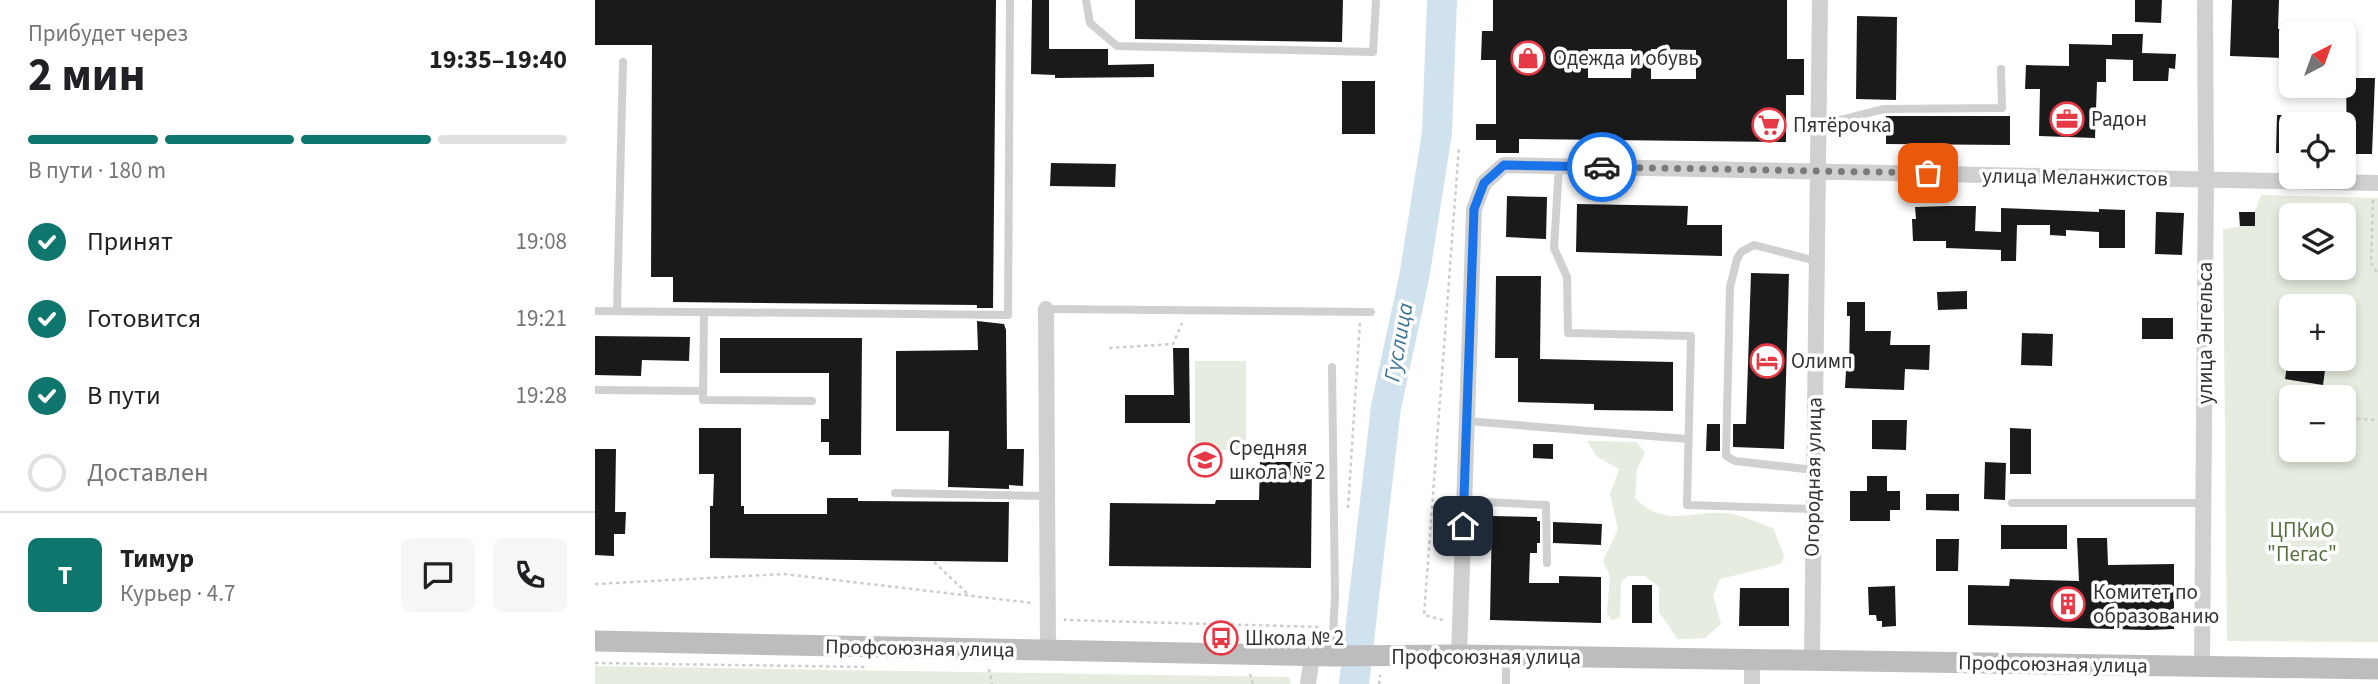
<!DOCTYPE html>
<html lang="ru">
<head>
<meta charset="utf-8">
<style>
	body { margin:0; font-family:"Source Sans 3",sans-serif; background:#f6f6f6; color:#202124; height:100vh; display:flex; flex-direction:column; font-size:26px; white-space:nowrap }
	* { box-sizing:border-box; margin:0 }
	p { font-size:23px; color:#757577 }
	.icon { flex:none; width:38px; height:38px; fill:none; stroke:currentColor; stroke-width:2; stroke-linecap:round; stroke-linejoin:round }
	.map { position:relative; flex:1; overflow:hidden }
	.panel { display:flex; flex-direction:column; background:#fff; width:595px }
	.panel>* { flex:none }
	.needle { width:46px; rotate:41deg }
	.fabs { position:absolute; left:1684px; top:21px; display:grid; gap:14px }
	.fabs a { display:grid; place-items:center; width:77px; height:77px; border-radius:10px; background:#fff; box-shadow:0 4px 10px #0003; font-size:35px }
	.pin { position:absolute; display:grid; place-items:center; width:60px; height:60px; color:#fff; margin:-30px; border-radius:14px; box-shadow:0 4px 10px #0006 }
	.courier { position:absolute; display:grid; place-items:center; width:70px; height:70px; margin:-35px; border:5px solid #1a73e8; border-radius:50%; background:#fff; color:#222; box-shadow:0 2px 9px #0007 }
	.summary em { font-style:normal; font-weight:700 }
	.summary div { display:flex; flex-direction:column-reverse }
	.summary { display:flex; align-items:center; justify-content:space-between; height:119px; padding:0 28px }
	h1 { font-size:46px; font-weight:700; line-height:52px }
	.bar { display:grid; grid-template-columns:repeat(4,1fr); gap:10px 7px; align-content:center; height:84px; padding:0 28px }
	.bar i { height:9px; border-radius:5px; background:#e0e0e0 }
	.bar .current { background:#0f766e }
	.bar p { grid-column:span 4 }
	.line { display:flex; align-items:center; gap:18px; padding:0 28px; border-top:2px solid #e0e0e0 }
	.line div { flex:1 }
	.round { display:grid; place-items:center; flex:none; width:74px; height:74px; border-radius:10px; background:#f6f6f6 }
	ol { padding:0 28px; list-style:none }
	li { display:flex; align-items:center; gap:21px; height:77px }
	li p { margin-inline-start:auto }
	li .icon { padding:7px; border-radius:50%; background:#0f766e; color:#fff; stroke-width:4 }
	li:last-child { color:#757577 }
	li i { width:38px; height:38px; border:4px solid #e0e0e0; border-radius:50% }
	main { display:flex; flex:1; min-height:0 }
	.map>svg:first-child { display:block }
	.green { fill:#e6ecdf; fill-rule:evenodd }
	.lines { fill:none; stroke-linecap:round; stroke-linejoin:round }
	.river { stroke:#cfe2ee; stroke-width:30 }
	.building { fill:#1a1a1a; fill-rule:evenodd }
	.path { stroke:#cdcdcd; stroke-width:2.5; stroke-dasharray:3.5 3.5; stroke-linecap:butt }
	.lane { stroke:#d0d0d0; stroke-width:8 }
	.street { stroke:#d0d0d0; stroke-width:16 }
	.secondary { stroke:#bdbdbd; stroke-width:21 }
	.done { stroke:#7a7a7a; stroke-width:7; stroke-dasharray:0 12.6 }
	.route { stroke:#1a73e8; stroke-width:9 }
	.labels { text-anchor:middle; stroke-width:7; stroke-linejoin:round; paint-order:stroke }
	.poi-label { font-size:21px; fill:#333; stroke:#fff; text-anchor:start }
	.street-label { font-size:21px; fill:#333; stroke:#fff }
	.park-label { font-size:21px; fill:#56703f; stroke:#fff }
	.water-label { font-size:23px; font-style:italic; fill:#3f7597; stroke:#fff }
</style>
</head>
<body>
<main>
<section class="panel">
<div class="summary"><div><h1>2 мин</h1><p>Прибудет через</p></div><em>19:35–19:40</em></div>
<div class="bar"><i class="current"></i><i class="current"></i><i class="current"></i><i></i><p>В пути · 180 m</p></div>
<ol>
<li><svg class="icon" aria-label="check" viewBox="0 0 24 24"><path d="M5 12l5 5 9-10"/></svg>Принят<p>19:08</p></li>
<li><svg class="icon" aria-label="check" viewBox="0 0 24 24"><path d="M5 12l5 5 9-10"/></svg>Готовится<p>19:21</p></li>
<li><svg class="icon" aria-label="check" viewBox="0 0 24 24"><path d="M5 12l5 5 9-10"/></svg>В пути<p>19:28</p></li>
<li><i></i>Доставлен</li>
</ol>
<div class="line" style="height:126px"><b class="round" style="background:#0f766e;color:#fff">Т</b><div><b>Тимур</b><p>Курьер · 4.7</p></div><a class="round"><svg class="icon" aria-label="chat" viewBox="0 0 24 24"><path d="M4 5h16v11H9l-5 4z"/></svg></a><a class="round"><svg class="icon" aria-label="phone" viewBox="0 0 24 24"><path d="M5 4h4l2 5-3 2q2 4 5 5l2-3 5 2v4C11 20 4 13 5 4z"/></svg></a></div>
</section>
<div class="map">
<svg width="1783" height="684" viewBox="0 0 1783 684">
	<rect width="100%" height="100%" fill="#fff"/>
	<path class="green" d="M1666,195l117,3v444l-151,-1 -4,-412 16,-2v-15h16zM1696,215h52v53h-52zM1696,306h52v53h-52zM1696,397h52v53h-52z
		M600,361h51v89h-51z
		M992,441l50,1 8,11 -8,16 -2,29c30,30 53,13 90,15 15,1 33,10 48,15l11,27 -3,9 -61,15 -7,17 8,28 -16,14 -27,1 -19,-27v-25l-14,-11h-17l-7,6 -1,36 -9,2 -4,-8 3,-36 -7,-15 15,-32 -8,-35 9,-25 -23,-13z
		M0,666l694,11 2,7h-696z"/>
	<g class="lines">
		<path class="river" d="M759,684l32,-277 28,-129 23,-145 5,-133"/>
	</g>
	<path class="building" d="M0,0h401l-3,308h-16v-3l-304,-3v-25h-22l1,-232h-57z
		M437,0h17v49h59v16l46,-1v13l-99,1v-3l-24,-1z
		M540,0h208l-1,42 -207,-3z
		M898,0h294v59h17v36h-18v47l-267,-3v14h-23v-13h-20v-16h20v-64h-15l1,-29h11zM993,49h44l-1,29h-43zM1056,49l45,1v29h-45z
		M1540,0h27l-1,23 -26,-1z
		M1637,0h47l-1,29 7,1 -1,28 -54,-2z
		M1262,16l40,1 -1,83 -40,-1z
		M1517,34h31l-1,19 34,1 -1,15 -6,-1 -1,13h-35v-21l-27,-1v23h-9l-2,56 -56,-2 1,-47h-15l1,-24 43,1v-22l43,1z
		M1751,78h29l-3,76h-25z
		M747,81h33v53h-33z
		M1682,115h14v38h-15z
		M1291,116h124v29l-124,-1z
		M456,163l65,1 -1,23 -65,-1z
		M912,196l40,1 -1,42 -40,-2z
		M982,204l111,2 -1,19h35v31l-146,-4z
		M1352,206h29l-1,25 26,1v-24l98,4v-3l26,1v38h-26v-16l-33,-2v6l-16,-1v-10h-33l-1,36h-15v-11l-55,-2v-7h-33l-1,-22h4l-1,-12z
		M1561,212l28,1 -2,42 -27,-1z
		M1644,212h16v14h-15z
		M1156,273l38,1 -5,175 -51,-2v-23h13z
		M901,276h45l-1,83 133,3v49l-79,-1v-6l-76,-2v-44h-23z
		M1372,291v18l-29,1 -1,-18z
		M1252,302h18v29h26l-1,14h40l-1,25 -24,-1 -1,21 -59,-2 1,-17h3l1,-55h-3z
		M1547,318h31v21h-31z
		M382,321l27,3 2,6 1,119h17l-1,37 -14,-1v4l-61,-2 1,-56h-53v-80l82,-1z
		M1427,333l31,1 -1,32 -31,-1z
		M0,336l95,1 -1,24 -47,-1 -1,16 -46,-1z
		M125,338h142l-1,117h-32v-13h-8v-23h8v-46h-109z
		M578,348h16l1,75h-65v-28h49z
		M1693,358l38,5 -3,22 -38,-6z
		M1277,420h35l-1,30 -34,-1z
		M1112,424h13v27h-14z
		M104,428h42v78h3v8h83v-16h31v3l151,1 -1,60 -298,-4v-52h3l1,-32h-15z
		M1415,428l21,1v45h-21z
		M938,444h20v15l-20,-1z
		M0,449h21l-1,63h11l-1,22h-11v22l-19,-1z
		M665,462h52l-1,106 -202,-2 1,-63 105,1 1,-4h43z
		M1390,462l21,1 -1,37 -21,-1z
		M1272,476h20v15h13v19h-10v11h-40v-30h17z
		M1331,494h33v17l-33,-1z
		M897,516l45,1v4h3v22h-3v10h-7l-1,30h30v-7l42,1v46l-111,-3z
		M958,522l49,2 -1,21 -48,-2z
		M1406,525h66v24h-66z
		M1482,538h30l1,27 66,-1v65l-26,1 -180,-5v-40l41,1 1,-7 69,2z
		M1341,539h23l-1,32h-22z
		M1037,585h20v38h-20z
		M1300,586l1,40 -14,1v-6h-5l-1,-6h-7l-1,-28z
		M1145,588h49v38h-50z"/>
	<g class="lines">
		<path class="path" d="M1778,200l-2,63 7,11
			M514,348l64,-4 9,-21
			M1748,418l35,2
			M753,508l12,-186
			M339,562l36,34
			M0,584l189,-10 248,29
			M470,618v2l257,7
			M848,620l-19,-5 35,-469
			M0,663l273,4
			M394,669l3,15
			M655,674l3,10
			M784,684l1,-9"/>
		<path class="lane" d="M491,0l4,23 27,23 256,6 3,-52
			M1222,126l67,-17 118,-1 -1,-39
			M964,166l-5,82 13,29 1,56 123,3 -4,169 126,4
			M451,309l325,3
			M22,310l6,-248
			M0,311l413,4 2,-315
			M109,312l-1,88 109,1
			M737,367l3,229 -3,57
			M0,390l108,1
			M872,421l221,18
			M1219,470l-79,-9 -9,-5 4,-169 7,-28 4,-7 13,-7 62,16
			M300,493l152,3
			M869,501l82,4 1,58
			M1417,503h192
			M911,684v-26"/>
		<path class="street" d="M451,309l2,341
			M864,655l15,-446 10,-26 20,-18 874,18
			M1157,660v24
			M1217,660l8,-660
			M1607,666l4,-485 -1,-181
			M713,684l4,-28"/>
		<path class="secondary" d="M0,641l737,15 127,-1 919,14"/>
	</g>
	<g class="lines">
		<path class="done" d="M1007,167l326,6"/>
		<path class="route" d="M868,526l11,-317 10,-26 20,-18 98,2"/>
	</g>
	<defs>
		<symbol id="shop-ring" viewBox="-11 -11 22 22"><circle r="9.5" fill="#fff" stroke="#e63946" stroke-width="1.5"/><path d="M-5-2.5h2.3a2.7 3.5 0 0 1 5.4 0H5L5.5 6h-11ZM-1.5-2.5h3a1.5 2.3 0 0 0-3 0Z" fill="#e63946"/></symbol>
		<symbol id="office-ring" viewBox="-11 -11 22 22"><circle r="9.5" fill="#fff" stroke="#e63946" stroke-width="1.5"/><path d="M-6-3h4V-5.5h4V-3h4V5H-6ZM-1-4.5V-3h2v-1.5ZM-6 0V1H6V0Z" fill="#e63946"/></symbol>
		<symbol id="supermarket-ring" viewBox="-11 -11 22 22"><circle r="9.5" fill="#fff" stroke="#e63946" stroke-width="1.5"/><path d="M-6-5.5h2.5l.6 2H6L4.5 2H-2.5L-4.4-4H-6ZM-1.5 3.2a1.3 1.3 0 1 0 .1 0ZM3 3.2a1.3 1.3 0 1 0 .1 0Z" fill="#e63946"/></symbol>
		<symbol id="hotel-ring" viewBox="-11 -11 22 22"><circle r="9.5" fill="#fff" stroke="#e63946" stroke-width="1.5"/><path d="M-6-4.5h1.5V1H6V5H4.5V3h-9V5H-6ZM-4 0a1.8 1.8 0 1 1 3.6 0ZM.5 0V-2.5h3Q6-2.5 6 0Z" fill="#e63946"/></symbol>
		<symbol id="school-ring" viewBox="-11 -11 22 22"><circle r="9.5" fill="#fff" stroke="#e63946" stroke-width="1.5"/><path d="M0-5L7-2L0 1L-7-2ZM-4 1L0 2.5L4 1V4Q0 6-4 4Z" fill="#e63946"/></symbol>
		<symbol id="building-ring" viewBox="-11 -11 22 22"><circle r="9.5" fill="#fff" stroke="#e63946" stroke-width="1.5"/><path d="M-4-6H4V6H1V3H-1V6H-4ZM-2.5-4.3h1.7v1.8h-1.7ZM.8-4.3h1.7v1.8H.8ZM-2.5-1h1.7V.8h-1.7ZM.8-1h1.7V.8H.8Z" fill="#e63946"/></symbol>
		<symbol id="bus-ring" viewBox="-11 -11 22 22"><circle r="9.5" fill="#fff" stroke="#e63946" stroke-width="1.5"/><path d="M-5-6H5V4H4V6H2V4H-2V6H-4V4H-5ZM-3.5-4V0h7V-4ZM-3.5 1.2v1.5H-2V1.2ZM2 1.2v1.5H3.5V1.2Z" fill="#e63946"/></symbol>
	</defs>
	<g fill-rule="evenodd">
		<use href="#shop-ring" x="914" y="39" width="38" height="38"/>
		<use href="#office-ring" x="1453" y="100" width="38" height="38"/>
		<use href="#supermarket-ring" x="1155" y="106" width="38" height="38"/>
		<use href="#hotel-ring" x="1153" y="342" width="38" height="38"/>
		<use href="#school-ring" x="591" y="441" width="38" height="38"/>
		<use href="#building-ring" x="1454" y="585" width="38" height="38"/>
		<use href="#bus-ring" x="607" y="619" width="38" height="38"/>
	</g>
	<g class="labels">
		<g class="poi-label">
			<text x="958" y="65">Одежда и обувь</text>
			<text x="1496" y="126">Радон</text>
			<text x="1198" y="132">Пятёрочка</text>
			<text x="1196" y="368">Олимп</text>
			<text x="634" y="455">Средняя<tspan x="634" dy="24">школа № 2</tspan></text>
			<text x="1498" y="599">Комитет по<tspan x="1498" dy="24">образованию</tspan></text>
			<text x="650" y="645">Школа № 2</text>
		</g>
		<g class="street-label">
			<text transform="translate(1480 177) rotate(1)" y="7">улица Меланжистов</text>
			<text transform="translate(1610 333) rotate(-90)" y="7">улица Энгельса</text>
			<text transform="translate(1218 477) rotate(-89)" y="7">Огородная улица</text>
			<text transform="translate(325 648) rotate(1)" y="7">Профсоюзная улица</text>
			<text x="891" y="664">Профсоюзная улица</text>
			<text transform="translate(1458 664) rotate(1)" y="7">Профсоюзная улица</text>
		</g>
		<g class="park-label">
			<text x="1707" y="537">ЦПКиО<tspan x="1707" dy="24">"Пегас"</tspan></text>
		</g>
		<g class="water-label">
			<text transform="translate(803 342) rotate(-80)" y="8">Гуслица</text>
		</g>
	</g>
</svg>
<div class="fabs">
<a><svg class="needle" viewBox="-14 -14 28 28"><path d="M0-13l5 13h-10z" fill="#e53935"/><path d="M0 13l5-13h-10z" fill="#757577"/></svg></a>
<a><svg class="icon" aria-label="locate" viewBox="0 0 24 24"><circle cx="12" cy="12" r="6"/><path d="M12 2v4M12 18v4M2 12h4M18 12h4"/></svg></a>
<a><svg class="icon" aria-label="layers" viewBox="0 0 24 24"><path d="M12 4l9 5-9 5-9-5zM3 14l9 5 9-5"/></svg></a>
<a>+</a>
<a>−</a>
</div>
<div class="pin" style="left:1333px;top:173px;background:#ea580c"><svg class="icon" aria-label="bag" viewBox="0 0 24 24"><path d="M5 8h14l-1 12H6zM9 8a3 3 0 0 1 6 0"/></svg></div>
<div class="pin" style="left:868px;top:526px;background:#1f2937"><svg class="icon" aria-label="home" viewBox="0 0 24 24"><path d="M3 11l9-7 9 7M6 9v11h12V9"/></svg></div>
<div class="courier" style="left:1007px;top:167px"><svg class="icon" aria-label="car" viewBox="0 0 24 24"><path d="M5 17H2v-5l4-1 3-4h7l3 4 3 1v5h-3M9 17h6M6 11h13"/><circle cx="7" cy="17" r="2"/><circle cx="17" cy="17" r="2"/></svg></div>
</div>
</main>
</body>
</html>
